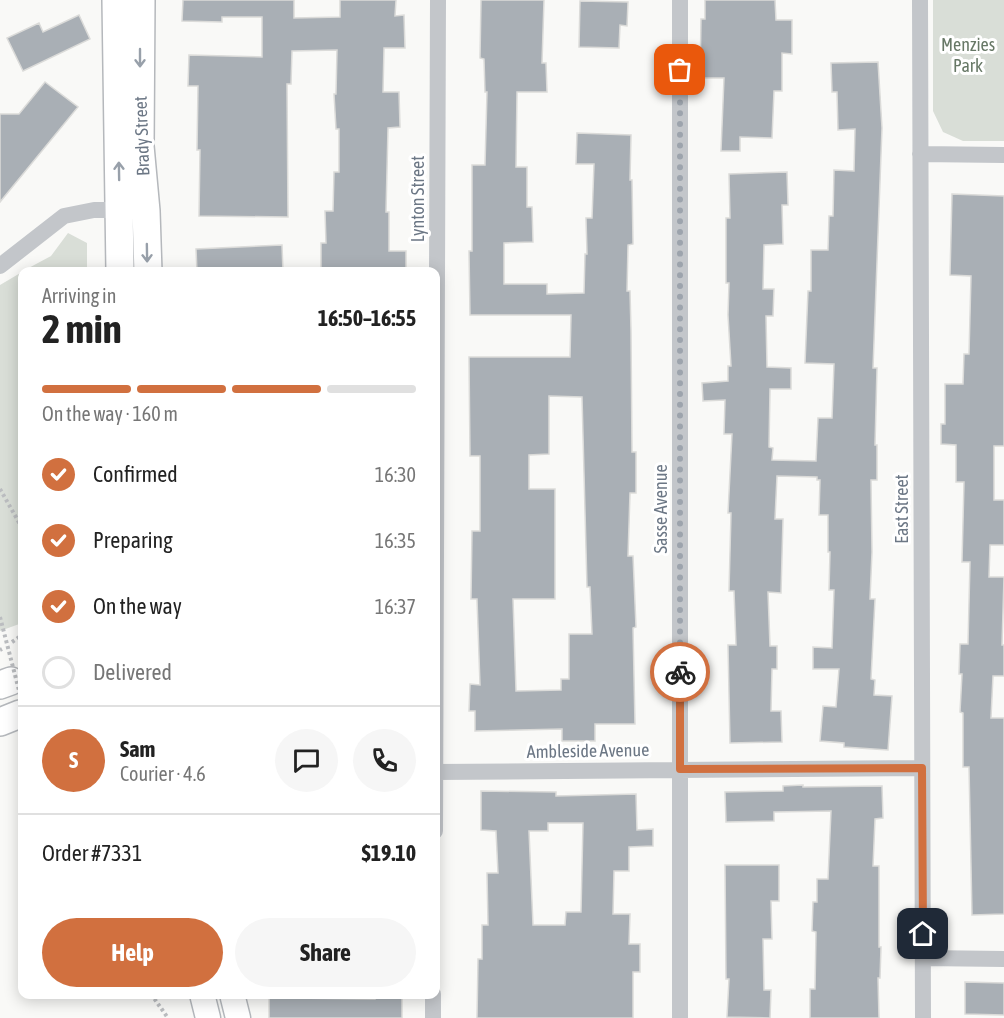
<!DOCTYPE html>
<html lang="en">
<head>
<meta charset="utf-8">
<style>
	body { margin:0; font-family:"Asap Condensed",sans-serif; background:#f6f6f6; color:#222; height:100vh; display:flex; flex-direction:column; font-size:22px; white-space:nowrap }
	* { box-sizing:border-box; margin:0 }
	p { font-size:20px; color:#767676 }
	.icon { flex:none; width:33px; height:33px; fill:none; stroke:currentColor; stroke-width:2; stroke-linecap:round; stroke-linejoin:round }
	.map { position:relative; flex:1; overflow:hidden }
	.drawer { position:absolute; left:18px; top:267px; width:422px; height:732px; display:flex; flex-direction:column; background:#fff; border-radius:12px; box-shadow:0 3px 15px #0003 }
	.drawer>* { flex:none }
	.pin { position:absolute; display:grid; place-items:center; width:51px; height:51px; color:#fff; margin:-26px; border-radius:12px; box-shadow:0 3px 9px #0006 }
	.courier { position:absolute; display:grid; place-items:center; width:60px; height:60px; margin:-30px; border:4px solid #d1703f; border-radius:50%; background:#fff; color:#222; box-shadow:0 2px 8px #0007 }
	.headline em { font-style:normal; font-weight:700 }
	.headline div { display:flex; flex-direction:column-reverse }
	.headline { display:flex; align-items:center; justify-content:space-between; height:102px; padding:0 24px }
	h1 { font-size:39px; font-weight:700; line-height:45px }
	.bar { display:grid; grid-template-columns:repeat(4,1fr); gap:9px 6px; align-content:center; height:72px; padding:0 24px }
	.bar i { height:8px; border-radius:4px; background:#e0e0e0 }
	.bar .selected { background:#d1703f }
	.bar p { grid-column:span 4 }
	.line { display:flex; align-items:center; gap:15px; padding:0 24px; border-top:2px solid #e0e0e0 }
	.line div { flex:1 }
	.round { display:grid; place-items:center; flex:none; width:63px; height:63px; border-radius:32px; background:#f6f6f6 }
	ol { padding:0 24px; list-style:none }
	li { display:flex; align-items:center; gap:18px; height:66px }
	li p { margin-inline-start:auto }
	li .icon { padding:6px; border-radius:50%; background:#d1703f; color:#fff; stroke-width:4 }
	li:last-child { color:#767676 }
	li i { width:33px; height:33px; border:3px solid #e0e0e0; border-radius:50% }
	.primary-button { display:flex; gap:12px; margin-top:auto; padding:12px 24px }
	.primary-button a { flex:1; height:69px; border-radius:36px; background:#d1703f; color:#fff; font-size:24px; font-weight:700; line-height:69px; text-align:center }
	.primary-button a+a { background:#f6f6f6; color:#222 }
	.map>svg:first-child { display:block }
	.green { fill:#d9ded7 }
	.building { fill:#a9afb5; stroke:#dbdbd9; stroke-width:1.5; fill-rule:evenodd }
	.lines { fill:none; stroke-linecap:round; stroke-linejoin:round }
	.secondary-casing { stroke:#b4b8bd; stroke-width:27 }
	.primary-casing { stroke:#b5b8bc; stroke-width:30 }
	.path { stroke:#bbbdc0; stroke-width:4; stroke-dasharray:3 3; stroke-linecap:butt }
	.street { stroke:#c3c6ca; stroke-width:16 }
	.secondary { stroke:#fff; stroke-width:24 }
	.primary { stroke:#fff; stroke-width:27 }
	.path-bridge { stroke:#bbbdc0; stroke-width:4; stroke-dasharray:3 3; stroke-linecap:butt }
	.oneway { stroke:#98a0aa }
	.done { stroke:#9da4ad; stroke-width:6; stroke-dasharray:0 10.8 }
	.route { stroke:#d1703f; stroke-width:8 }
	.labels { text-anchor:middle; stroke-width:6; stroke-linejoin:round; paint-order:stroke }
	.park-label { font-size:18px; fill:#677866; stroke:#fff }
	.street-label { font-size:18px; fill:#6c7785; stroke:#fff }
</style>
</head>
<body>
<div class="map">
<svg width="1004" height="1018" viewBox="0 0 1004 1018">
	<rect width="100%" height="100%" fill="#f9f9f7"/>
	<path class="green" d="M933,0h71v141h-41l-20,-9 -10,-21z
		M68,233l19,10v28h-64l28,-15z
		M22,272v351l-22,8v-346z"/>
	<path class="building" d="M183,0h111v18l46,-1v-17h56l-1,16 9,-1 1,33h-21l-1,44h16l1,35 -12,1 -2,84h3v39h17v21h-85v-29h5l-1,-32h8l1,-39h5v-43h-3l-2,-35h2l1,-44 -45,1 -1,33h-4l1,133 -89,-1 1,-66h-3l1,-64h-10l1,-31 73,2v-40h-40v5l-40,-1z
		M481,0h63l-2,63h4l1,29h-30l-1,75h11v40h5l1,35 -29,1v41h43v10l37,-1 1,-39h2l-1,-36h6l2,-54h-18l1,-31 54,2 -1,45h2l1,64 -5,1 -1,46h3l1,40 1,121h4v41h-6l-2,63h5l3,71 -3,1 2,96h-40v17h-33v-12l-87,2v-20h-6l1,-27 10,1 -3,-86h-6l1,-68h8v-75h-10l-1,-99h101l1,-42h-101l-1,-64h3v-86h13l2,-73h-2l-1,-33 -4,-1zM549,396l33,1 5,190h3l2,47h-23v45h-8v11l-45,1 -3,-92h42v-110h-26v-34l20,-1z
		M705,0h70l1,20h16v34l-10,-1v38h-8l-2,47 -32,-1v14h-19l3,-73h-24l1,-59h4z
		M580,1l48,1 -1,24 -7,-1 -1,23 -40,-1z
		M79,15l11,24 -67,32 -16,-33 32,-15 4,9z
		M878,62l4,66 -9,240h4l-2,77h2v35h-6l1,72 -2,47h5l-4,80 4,1 -1,15 18,1 -4,54 -44,-3v-4l-24,-2 3,-35 13,1 3,-38h-26v-22l19,1 2,-58h-5l1,-38h-2v-37h-9l1,-35h-3v-3l-40,-1 -2,43h8l-2,74 -13,-1 2,54h7v23h-5l-1,42h10l1,31 -52,1 -2,-98h8l-2,-54h-5l2,-78h-3l4,-79h-8l1,-34 -22,1 -1,-18 26,-2v-15h3l-3,-51 1,-32h-3v-65h4l-1,-44 58,-2 1,33h-6l1,39 -19,1 -1,44h11l-1,27h-7l1,51 24,1v21h-21l-1,58 4,1 -1,12 44,1 2,-43h14l2,-54 -29,-1 3,-72h3v-41h17l1,-34h4l1,-46 20,1 1,-42 -17,1 -1,-38h-5l-1,-29z
		M45,82l33,25 -78,95v-88h19z
		M952,194l52,2v250h-10v54h10v45h-14l-1,32h15l-2,68h2v31h-11l-2,42h13v196l-32,1 -3,-148h-6v-54l-3,-1 2,-38h-3l1,-30h8l2,-82h-8l2,-80h-8v-37l-15,-1v-20h4v-40h18l1,-30h5l2,-78 -21,-1z
		M282,245l1,27h-86l-1,-23z
		M803,785v2l79,-1 1,32 -8,1 -2,47h6v81h2l-1,31h-2l1,40h-69v-29h5l1,-57 -4,-1 1,-29h4v-23h11l3,-68 -57,1v9l-48,1 -1,-30 58,-1v-5z
		M481,791l75,1v4l80,-2 1,36 16,-1v17l-24,1v24h-15l-1,43h17l-1,30h11v28h-7v46h-156l1,-59h4v-34h6l-1,-52h11l-2,-42 -15,-1zM548,823h35l-2,89h-15l-1,13h-32l-4,-94h19z
		M725,865h54v36h-8l1,38h-9l1,51h7l-1,28 -43,-1 2,-38h-3z
		M965,982l39,1v32l-39,-1z
		M269,994h19v4l87,1v-5h27v24h-133z"/>
	<g class="lines">
		<defs>
			<path id="secondary" d="M202,994l6,24
				M232,994l6,24"/>
			<path id="primary" d="M116,0l4,272
				M141,0l-1,146 6,65 2,61
				M0,685l11,-4
				M0,722l20,-8"/>
		</defs>
		<use href="#secondary" class="secondary-casing"/>
		<use href="#primary" class="primary-casing"/>
		<path class="path" d="M0,489l21,37 1,9
			M12,642l10,-7
			M0,650l2,-1
			M151,994l17,24"/>
		<path class="street" d="M920,0l3,1018
			M920,154l84,1
			M0,266l64,-50 30,-6h34
			M435,772l487,-4
			M435,831l3,-831
			M923,958l81,1
			M433,1018v-24
			M680,1018v-1018"/>
		<use href="#secondary" class="secondary"/>
		<use href="#primary" class="primary"/>
		<path class="path-bridge" d="M0,617l22,85"/>
	</g>
	<defs><path id="oneway-shaft" d="M-6 0H5M1.5-3L5.5 0L1.5 3" fill="none" stroke-width="1.6" stroke-linecap="round" stroke-linejoin="round" transform="scale(1.5)"/></defs>
	<g class="oneway">
		<use href="#oneway-shaft" transform="translate(140 58) rotate(90)"/>
		<use href="#oneway-shaft" transform="translate(119 171) rotate(-91)"/>
		<use href="#oneway-shaft" transform="translate(147 253) rotate(89)"/>
	</g>
	<g class="lines">
		<path class="done" d="M680,70v602"/>
		<path class="route" d="M680,672v97l242,-1 1,166"/>
	</g>
	<g class="labels">
		<g class="park-label">
			<text x="968" y="51">Menzies<tspan x="968" dy="21">Park</tspan></text>
		</g>
		<g class="street-label">
			<text transform="translate(142 136) rotate(-92)" y="6">Brady Street</text>
			<text transform="translate(418 199) rotate(-90)" y="6">Lynton Street</text>
			<text transform="translate(661 509) rotate(-90)" y="6">Sasse Avenue</text>
			<text transform="translate(902 509) rotate(-90)" y="6">East Street</text>
			<text transform="translate(588 751) rotate(-1)" y="6">Ambleside Avenue</text>
		</g>
	</g>
</svg>
<div class="pin" style="left:680px;top:70px;background:#ea580c"><svg class="icon" aria-label="bag" viewBox="0 0 24 24"><path d="M5 8h14l-1 12H6zM9 8a3 3 0 0 1 6 0"/></svg></div>
<div class="pin" style="left:923px;top:934px;background:#1f2937"><svg class="icon" aria-label="home" viewBox="0 0 24 24"><path d="M3 11l9-7 9 7M6 9v11h12V9"/></svg></div>
<div class="courier" style="left:680px;top:672px"><svg class="icon" aria-label="bike" viewBox="0 0 24 24"><circle cx="6" cy="16" r="4"/><circle cx="18" cy="16" r="4"/><path d="M6 16l4-8h5l3 8M10 8l3 8H6M13 5h3"/></svg></div>
<section class="drawer">
<div class="headline"><div><h1>2 min</h1><p>Arriving in</p></div><em>16:50–16:55</em></div>
<div class="bar"><i class="selected"></i><i class="selected"></i><i class="selected"></i><i></i><p>On the way · 160 m</p></div>
<ol>
<li><svg class="icon" aria-label="check" viewBox="0 0 24 24"><path d="M5 12l5 5 9-10"/></svg>Confirmed<p>16:30</p></li>
<li><svg class="icon" aria-label="check" viewBox="0 0 24 24"><path d="M5 12l5 5 9-10"/></svg>Preparing<p>16:35</p></li>
<li><svg class="icon" aria-label="check" viewBox="0 0 24 24"><path d="M5 12l5 5 9-10"/></svg>On the way<p>16:37</p></li>
<li><i></i>Delivered</li>
</ol>
<div class="line" style="height:108px"><b class="round" style="background:#d1703f;color:#fff">S</b><div><b>Sam</b><p>Courier · 4.6</p></div><a class="round"><svg class="icon" aria-label="chat" viewBox="0 0 24 24"><path d="M4 5h16v11H9l-5 4z"/></svg></a><a class="round"><svg class="icon" aria-label="phone" viewBox="0 0 24 24"><path d="M5 4h4l2 5-3 2q2 4 5 5l2-3 5 2v4C11 20 4 13 5 4z"/></svg></a></div>
<div class="line" style="height:78px"><div>Order #7331</div><b>$19.10</b></div>
<div class="primary-button"><a>Help</a><a>Share</a></div>
</section>
</div>
</body>
</html>
